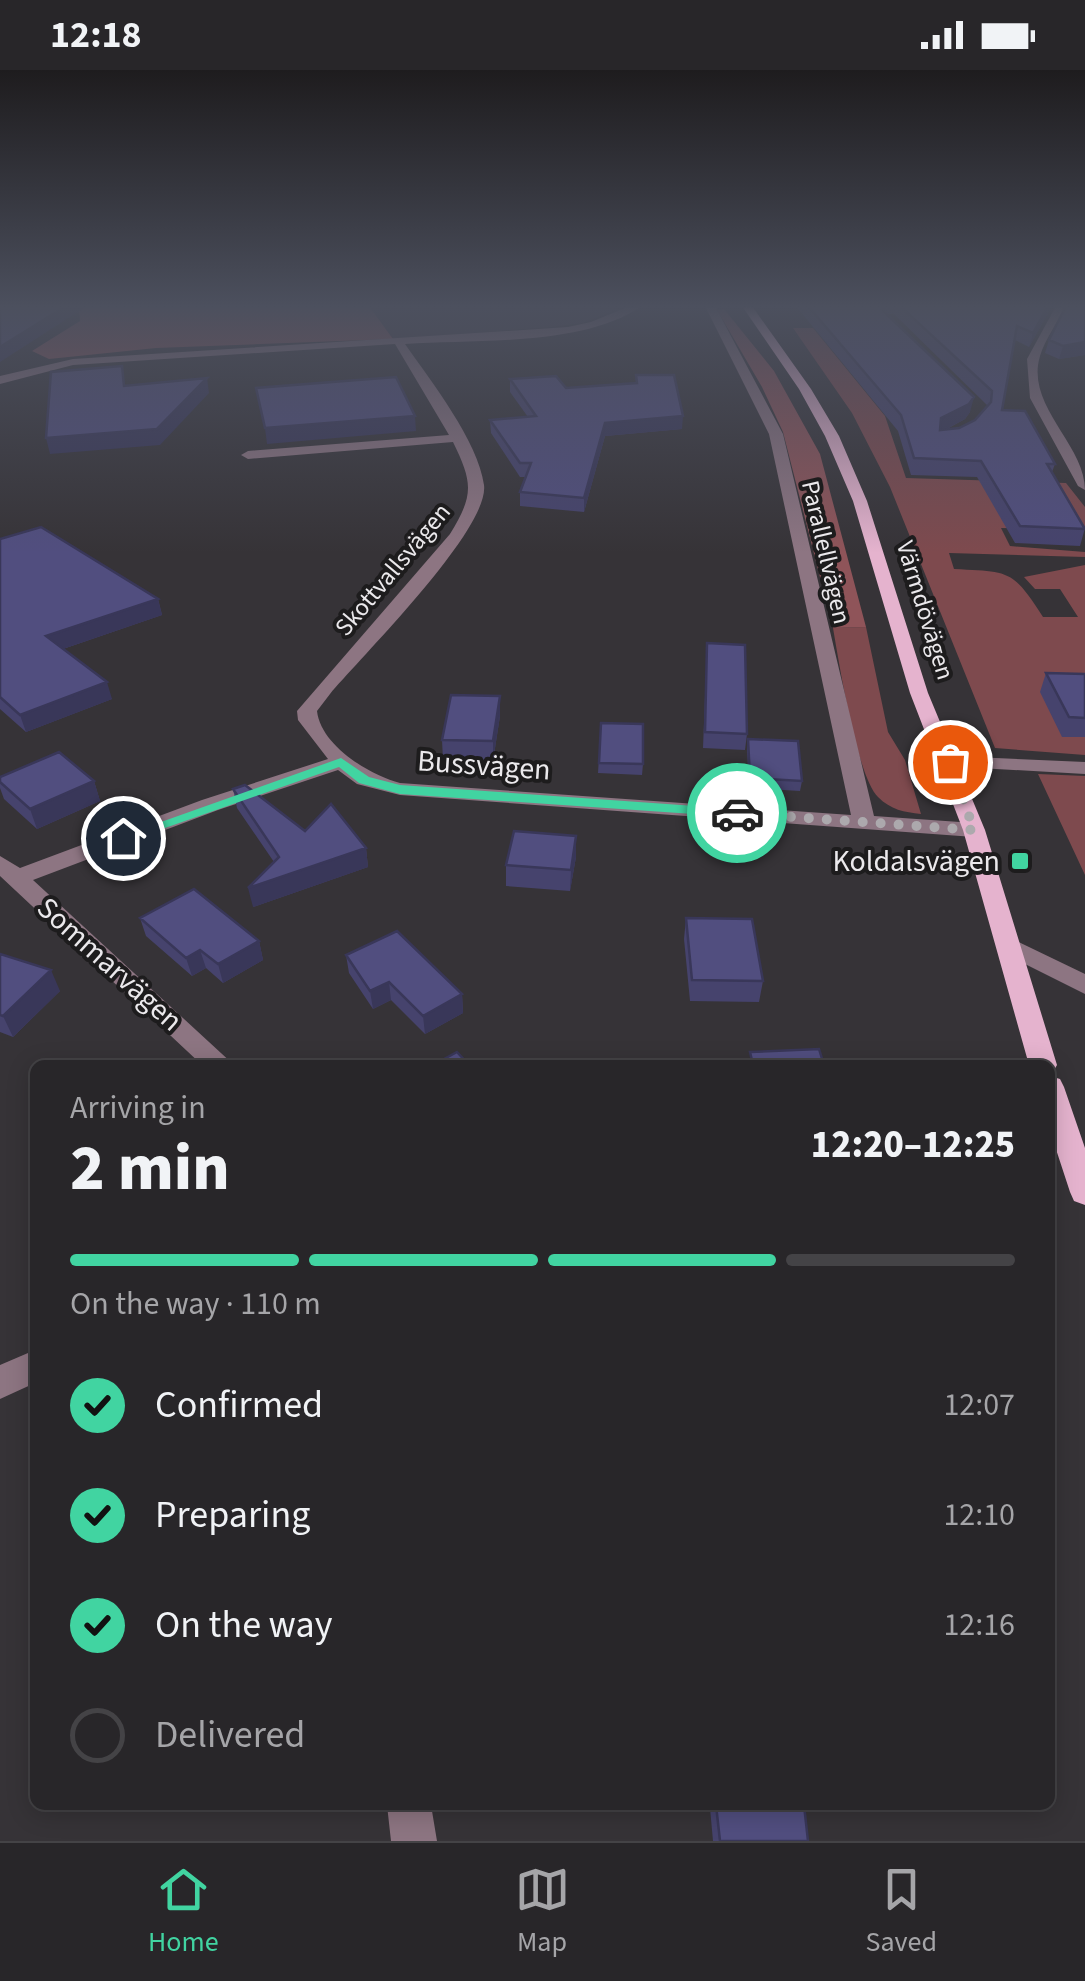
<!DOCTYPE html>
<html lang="en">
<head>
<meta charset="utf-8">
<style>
	body { margin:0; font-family:"Source Sans 3",sans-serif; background:#302e31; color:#f1f3f6; height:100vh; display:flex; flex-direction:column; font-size:38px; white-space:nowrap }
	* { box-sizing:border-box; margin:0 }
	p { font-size:32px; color:#a5a5a8 }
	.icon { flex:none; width:55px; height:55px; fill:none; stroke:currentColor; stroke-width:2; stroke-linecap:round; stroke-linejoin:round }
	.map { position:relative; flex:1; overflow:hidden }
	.side { position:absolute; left:30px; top:990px; width:1025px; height:750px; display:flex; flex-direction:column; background:#282629; border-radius:15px; box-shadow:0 5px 25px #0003,0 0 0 2px #444346 }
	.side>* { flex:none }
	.pin { position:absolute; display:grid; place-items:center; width:85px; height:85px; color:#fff; margin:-42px; border:5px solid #fff; border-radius:50%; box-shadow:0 2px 10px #0007 }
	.courier { position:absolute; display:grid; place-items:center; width:100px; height:100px; margin:-50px; border:8px solid #41d4a1; border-radius:50%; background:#fff; color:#222; box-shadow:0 2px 12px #0007 }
	.head em { font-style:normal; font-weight:800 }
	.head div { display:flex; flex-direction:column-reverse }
	.head { display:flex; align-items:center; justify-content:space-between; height:170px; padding:0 40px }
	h1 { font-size:65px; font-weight:800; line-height:75px }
	.bar { display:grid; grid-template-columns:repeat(4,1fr); gap:15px 10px; align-content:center; height:120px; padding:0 40px }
	.bar i { height:12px; border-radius:8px; background:#444346 }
	.bar .current { background:#41d4a1 }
	.bar p { grid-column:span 4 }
	ol { padding:0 40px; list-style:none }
	li { display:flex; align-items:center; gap:30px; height:110px }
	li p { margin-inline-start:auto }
	li .icon { padding:10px; border-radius:50%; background:#41d4a1; color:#111; stroke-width:4 }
	li:last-child { color:#a5a5a8 }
	li i { width:55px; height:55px; border:5px solid #444346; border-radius:50% }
	.status { display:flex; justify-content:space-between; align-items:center; height:70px; padding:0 50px; background:#282629; direction:ltr }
	.status svg { height:28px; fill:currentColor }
	.dock { display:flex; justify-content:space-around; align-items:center; height:140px; border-top:2px solid #444346; background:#282629; font-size:28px; color:#a5a5a8 }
	.dock a { display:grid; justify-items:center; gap:5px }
	.dock .current { color:#41d4a1 }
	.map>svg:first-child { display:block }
	.built { fill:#423c45 }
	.green { fill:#7e4a4e }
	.forest { fill:#8f5459 }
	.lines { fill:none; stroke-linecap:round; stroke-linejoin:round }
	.minor { fill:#8d7582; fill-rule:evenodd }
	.major { fill:#e5b3ce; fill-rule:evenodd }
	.wall { fill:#46436d; fill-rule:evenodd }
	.shaded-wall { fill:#393759 }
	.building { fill:#514e7f; stroke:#393759; stroke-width:2.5 }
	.route { fill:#41d4a1 }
	.done { stroke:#aca9ad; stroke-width:10; stroke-dasharray:0 18 }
	.poi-dot { fill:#41d4a1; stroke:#1d1c1d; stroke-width:4 }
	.labels { text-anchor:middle; stroke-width:8; stroke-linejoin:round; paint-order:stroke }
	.far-street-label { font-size:25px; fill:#ebe9ec; stroke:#1d1c1d }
	.street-label { font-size:30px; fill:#ebe9ec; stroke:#1d1c1d }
	.poi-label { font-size:30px; fill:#ebe9ec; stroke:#1d1c1d; text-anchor:end }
</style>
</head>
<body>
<div class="status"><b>12:18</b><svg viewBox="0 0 49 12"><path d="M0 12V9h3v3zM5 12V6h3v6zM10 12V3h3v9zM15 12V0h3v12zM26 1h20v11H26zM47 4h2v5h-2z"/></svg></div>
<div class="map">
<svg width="1085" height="1771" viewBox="0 0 1085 1771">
	<rect width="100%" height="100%" fill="#363337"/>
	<path class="built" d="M369,236h256l-42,17 -31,4 -159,12z"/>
	<path class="green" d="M793,258h20l72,88 21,62 160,5 19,24v22l-84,-1 9,18 75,6v5l-136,-4 5,16c56,3 58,0 89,48h35l-18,-28h-25l-11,-12 61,-12v190l-90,-7 -105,-261 -38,-74z
		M866,557l22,105 17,28 16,54c-17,-2 -30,-4 -43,-17 -21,-20 -39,-135 -45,-169z
		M1038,704l47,2v99z"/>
	<path class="forest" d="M79,236h290l24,33 -237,9 -107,11 -17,-8 48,-30z
		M724,239l50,62 46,83 46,173 -33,1 -50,-196 -21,-45 -45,-77z"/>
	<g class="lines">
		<path class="minor" d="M630,236h12c-60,41 -166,33 -237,38 26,37 73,97 79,141 6,44 -123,172 -154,209l-13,17c4,35 53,64 83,72l451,32 -82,-381 -64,-128h10l68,128 91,382 100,7 11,7 -11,7 -574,-42 -43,-11 -19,-14 -120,40 -185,70 201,185h-32l-202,-189v-20l20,12 182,-68 126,-41 -30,-39 -1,-9 153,-177c24,-39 23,-51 3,-92l-205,17 -7,-4 7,-4 201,-16 -54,-91 -322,21 -73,19v-8l73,-17 495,-32 23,-5z
			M1056,236h10c-8,16 -21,33 -26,50 -15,50 45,88 45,134l-7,-4 -48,-88 -3,-39z
			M950,686l135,6v12l-142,-8 -3,-4 3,-4z
			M1008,867l77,37v20l-86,-43 -3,-6 3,-6z
			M35,1280v33l-35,16v-34z
			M387,1735h44l6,36h-46z"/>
		<path class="major" d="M742,236h10l59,83 28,47 28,65 61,192 57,137 72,235 -4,7 -3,-7h-21l-66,-235 -53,-137 -57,-192 -28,-65 -26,-47z
			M1050,1006l10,3 4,8 21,61v57l-11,-4 -4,-9 -20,-61z"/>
	</g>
	<path class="wall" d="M796,236h256l-23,41 -14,-7 -13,70 53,54 -3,8 33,56 -5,18 -65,-3 -38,-66 -66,-2 -13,-44zM887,244h7l94,92 -13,14 -16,8 -14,2 20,-11 5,-7z
		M1085,236v49l-26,4 -14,-6 4,-13z
		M510,309l56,9 116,41 -77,7 -21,76 -64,-6v-14l6,-15h-6l-29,-44 -1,-13 38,-3 -18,-25z
		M0,469l158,60 4,16 -99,34 49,50 -86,33 -26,-23z
		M707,574l40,90 -2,16 -42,-2z
		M1046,603l39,1v63h-23l-22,-45z
		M500,626v20l-7,45 -50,-1 -1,-20z
		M601,653l42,41 -1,11 -44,-2z
		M748,669l54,42 -2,10 -51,-3 -2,-39z
		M0,707l94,4 6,20 -63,28 -33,-30 -4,-11z
		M233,719l72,42 61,17 2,19 -115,40 21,-45 -37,-54z
		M576,787l-6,34 -64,-5v-21z
		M140,848l119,23 4,19 -40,23 -17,-15 -14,8 -46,-40z
		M686,848l77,63 -4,21 -69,-1 -6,-62z
		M0,884l60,37 -47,46 -13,-5z
		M346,885l116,39 1,19 -38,21 -34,-34 -18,9 -24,-36z
		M101,1735h35l-28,6z
		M590,1735h214l4,36h-95l-3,-33 -120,-1z"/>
	<path class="shaded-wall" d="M66,236h21l-87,56v-15z
		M1048,236h4l-23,41 4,-14z
		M1085,272v13l-26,4 4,-13z
		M207,308l2,15 -49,52 -110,9 -4,-16z
		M974,327l-4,15 -5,7 -28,15 4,-16z
		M415,346l1,15 -149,13 -2,-16z
		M683,346l-1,13 -77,7 -21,76v-14l21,-75z
		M158,529l4,16 -111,38 -5,-17z
		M107,612l5,17 -86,33 -6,-17z
		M500,626v20l-7,45v-20z
		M94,711l6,20 -63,28 -7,-20z
		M576,766v21l-6,34 1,-21z
		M366,778l2,19 -115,40 -5,-19z
		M259,871l4,19 -40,23 -5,-19z
		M200,880l6,18 -14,8 -6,-18z
		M51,900l9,21 -47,46 -10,-21z
		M389,912l2,18 -18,9 -3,-18z
		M462,924l1,19 -38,21 -2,-18z"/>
	<path class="building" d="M0,236l29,1 37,-1 -66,41z
		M808,236h75v5l91,86 -5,7 -28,14 -1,12 19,-2 16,-8 16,-18 1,-11 -92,-85h148l-15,27 -16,-7 -15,84 23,1 30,53h-8l38,65 -65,-3 -39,-65 -67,-3 -13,-43z
		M1066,236h19v36l-22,4 -14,-6z
		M122,296l2,20 83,-8 -50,51 -111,9 5,-66z
		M636,305h38l9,41 -78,7 -21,75 -64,-6 11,-29h-11l-30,-43 46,-4 -26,-37 46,-3 10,12 71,-5z
		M396,307l19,39 -150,12 -9,-40z
		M41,457l117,72 -112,37 61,46 -87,33 -20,-18v-158z
		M707,573l38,2 2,89 -42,-2z
		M1046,603l39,1v44l-16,-1z
		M451,625l49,1 -7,45 -51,-1z
		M601,653l42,1v40l-44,-1z
		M748,669l50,2 4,40 -52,-3z
		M59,682l35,29 -64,28 -30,-27v-5z
		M245,715l60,46 26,-27 35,44 -118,40 31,-31 -46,-68z
		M514,761l62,5 -5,34 -65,-5z
		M194,819l65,52 -41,23 -18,-14 -14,8 -46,-40z
		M686,848l66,1 11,62 -71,-1z
		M397,861l65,63 -39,22 -34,-34 -19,9 -24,-36z
		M0,884l51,16 -48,46 -3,-1z
		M819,979l5,16h-71l-3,-13z
		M457,982l12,13h-36z
		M716,1735h88l4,36h-88z"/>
	<linearGradient id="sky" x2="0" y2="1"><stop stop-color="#1e1c1e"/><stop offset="0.49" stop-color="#4c505e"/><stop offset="1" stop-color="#4c505e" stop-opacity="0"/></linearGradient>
	<rect width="1085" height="483" fill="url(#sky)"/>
	<path class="route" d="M341,688l28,19 31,8 337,24 7,4 -7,4 -337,-23 -41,-11 -20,-16 -211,74 -12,-3z"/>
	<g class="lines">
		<path class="done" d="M737,743l237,17 -24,-68"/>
	</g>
	<rect class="poi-dot" x="1010" y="781" width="20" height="20" rx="5"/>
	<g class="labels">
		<g class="far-street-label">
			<text transform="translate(827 482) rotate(77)" y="9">Parallellvägen</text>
			<text transform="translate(392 499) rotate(-50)" y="9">Skottvallsvägen</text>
			<text transform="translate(926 540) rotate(73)" y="9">Värmdövägen</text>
		</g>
		<g class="street-label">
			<text transform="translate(484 695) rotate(4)" y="10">Bussvägen</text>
			<text transform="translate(110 894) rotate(42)" y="10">Sommarvägen</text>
		</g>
		<g class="poi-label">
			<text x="1000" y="801">Koldalsvägen</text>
		</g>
	</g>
</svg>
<div class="pin" style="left:950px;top:692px;background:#ea580c"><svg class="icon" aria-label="bag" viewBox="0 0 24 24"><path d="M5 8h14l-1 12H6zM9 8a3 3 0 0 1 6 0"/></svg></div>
<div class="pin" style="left:123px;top:768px;background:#1f2937"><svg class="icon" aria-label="home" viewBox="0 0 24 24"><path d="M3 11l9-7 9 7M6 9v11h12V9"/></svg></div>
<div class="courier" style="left:737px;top:743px"><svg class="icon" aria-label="car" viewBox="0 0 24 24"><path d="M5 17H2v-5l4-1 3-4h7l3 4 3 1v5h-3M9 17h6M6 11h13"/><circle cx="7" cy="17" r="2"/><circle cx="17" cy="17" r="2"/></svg></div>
<section class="side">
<div class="head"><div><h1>2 min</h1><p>Arriving in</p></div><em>12:20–12:25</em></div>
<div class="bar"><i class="current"></i><i class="current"></i><i class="current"></i><i></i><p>On the way · 110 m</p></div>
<ol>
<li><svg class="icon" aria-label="check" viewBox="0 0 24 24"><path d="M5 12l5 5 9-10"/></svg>Confirmed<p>12:07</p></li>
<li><svg class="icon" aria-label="check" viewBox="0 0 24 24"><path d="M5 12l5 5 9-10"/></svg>Preparing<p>12:10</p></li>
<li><svg class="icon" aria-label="check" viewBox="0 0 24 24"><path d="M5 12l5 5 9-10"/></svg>On the way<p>12:16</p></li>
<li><i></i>Delivered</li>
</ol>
</section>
</div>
<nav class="dock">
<a class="current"><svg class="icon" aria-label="home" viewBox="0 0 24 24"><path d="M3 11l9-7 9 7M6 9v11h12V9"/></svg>Home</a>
<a><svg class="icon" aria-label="map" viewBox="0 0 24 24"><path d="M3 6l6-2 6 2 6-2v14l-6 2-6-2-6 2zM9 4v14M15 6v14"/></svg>Map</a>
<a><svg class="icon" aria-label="saved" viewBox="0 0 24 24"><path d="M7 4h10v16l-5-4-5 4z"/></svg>Saved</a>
</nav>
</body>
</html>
